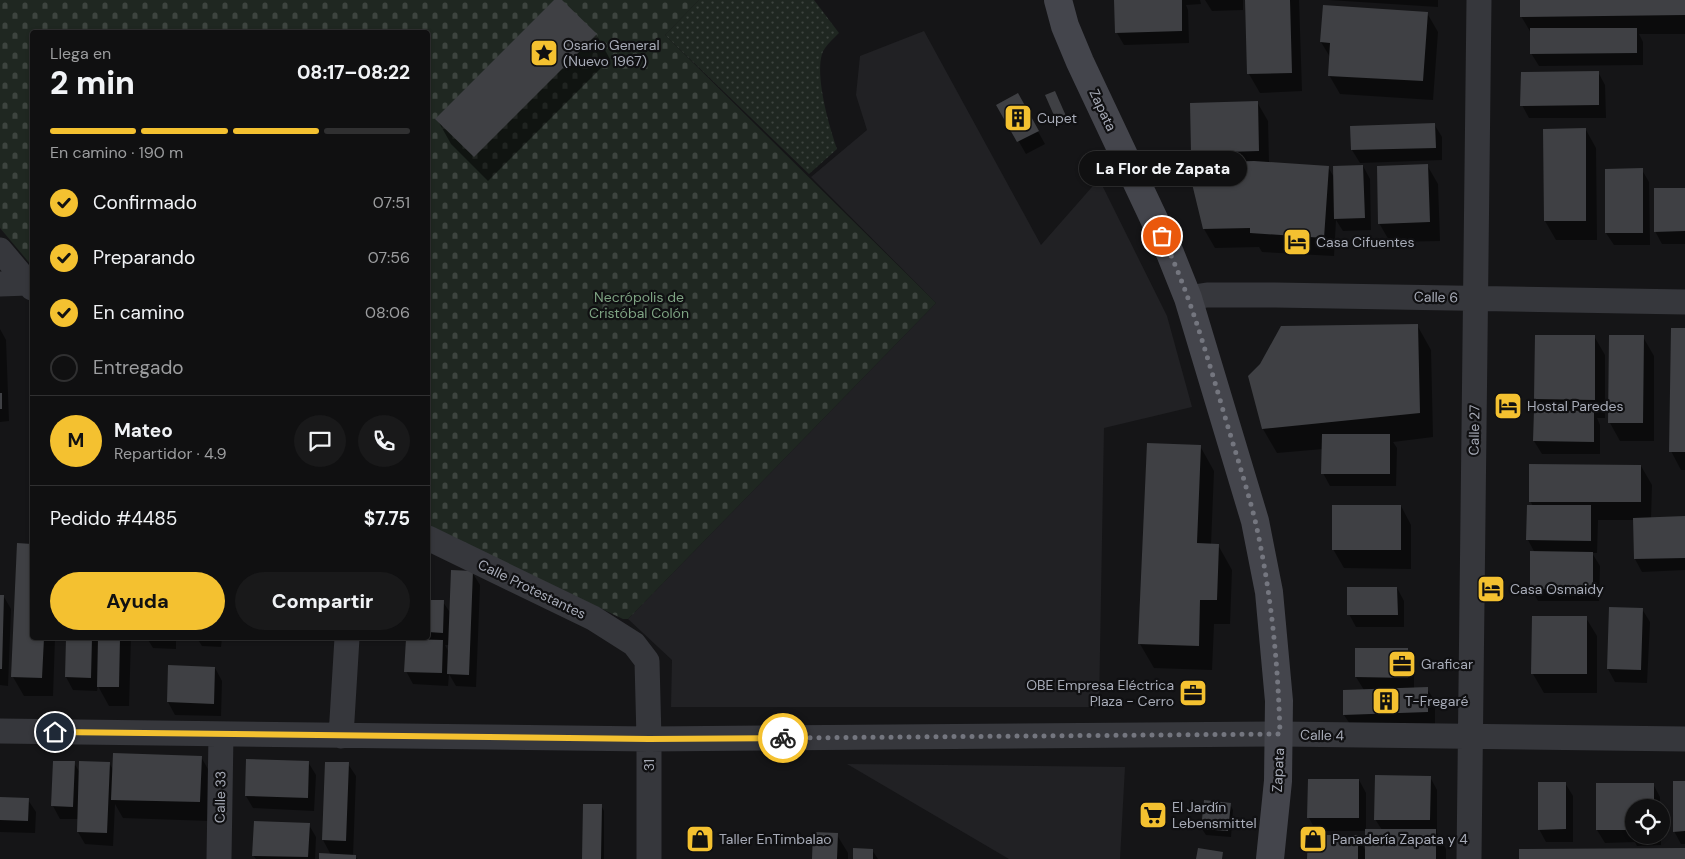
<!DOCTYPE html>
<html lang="es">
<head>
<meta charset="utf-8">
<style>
	body { margin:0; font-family:"DM Sans",sans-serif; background:#19191a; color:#f1f3f6; height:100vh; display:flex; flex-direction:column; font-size:19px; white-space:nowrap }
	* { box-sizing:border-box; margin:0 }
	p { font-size:16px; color:#9c9d9f }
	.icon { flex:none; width:28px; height:28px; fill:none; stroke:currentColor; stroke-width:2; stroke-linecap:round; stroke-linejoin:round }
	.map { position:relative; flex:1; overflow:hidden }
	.sheet { position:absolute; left:30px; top:30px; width:400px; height:610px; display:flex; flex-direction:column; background:#101011; border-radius:5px; box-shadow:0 1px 4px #0004,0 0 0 1px #303031 }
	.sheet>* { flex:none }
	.buttons { position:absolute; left:1625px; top:799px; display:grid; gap:10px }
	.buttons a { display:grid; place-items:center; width:45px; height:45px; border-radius:50%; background:#101011; box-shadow:0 1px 4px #0004,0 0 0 1px #303031; font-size:25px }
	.pin { position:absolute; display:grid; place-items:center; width:42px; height:42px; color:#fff; margin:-21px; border:2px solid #fff; border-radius:50%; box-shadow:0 1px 5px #0007 }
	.courier { position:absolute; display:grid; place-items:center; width:50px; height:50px; margin:-25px; border:4px solid #f4c130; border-radius:50%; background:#fff; color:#222; box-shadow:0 1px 6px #0007 }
	.bubble { position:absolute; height:35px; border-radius:18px; background:#101011; box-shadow:0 1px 4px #0004,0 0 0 1px #303031; font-size:16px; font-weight:800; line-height:35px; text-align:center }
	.overview em { font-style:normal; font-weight:800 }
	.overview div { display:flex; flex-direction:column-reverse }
	.overview { display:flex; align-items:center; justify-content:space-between; height:85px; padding:0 20px }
	h1 { font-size:32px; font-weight:800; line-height:38px }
	.bar { display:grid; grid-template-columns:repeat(4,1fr); gap:8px 5px; align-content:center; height:60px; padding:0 20px }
	.bar i { height:6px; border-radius:4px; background:#303031 }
	.bar .selected { background:#f4c130 }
	.bar p { grid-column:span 4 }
	.line { display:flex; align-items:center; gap:12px; padding:0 20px; border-top:1px solid #303031 }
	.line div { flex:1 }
	.round { display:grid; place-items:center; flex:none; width:52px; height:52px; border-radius:26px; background:#19191a }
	ol { padding:0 20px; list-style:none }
	li { display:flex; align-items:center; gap:15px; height:55px }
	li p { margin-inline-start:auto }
	li .icon { padding:5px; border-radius:50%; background:#f4c130; color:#111; stroke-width:4 }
	li:last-child { color:#9c9d9f }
	li i { width:28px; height:28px; border:2px solid #303031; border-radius:50% }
	.action { display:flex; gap:10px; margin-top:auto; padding:10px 20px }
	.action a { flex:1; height:58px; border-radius:30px; background:#f4c130; color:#111; font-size:20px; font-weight:800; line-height:58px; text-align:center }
	.action a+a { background:#19191a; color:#f1f3f6 }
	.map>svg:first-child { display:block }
	.built { fill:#212124 }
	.grass { fill:url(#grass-dots) }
	.cemetery { fill:url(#cemetery-stones) }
	.shadow { fill:#0007; fill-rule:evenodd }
	.building { fill:#3f4044 }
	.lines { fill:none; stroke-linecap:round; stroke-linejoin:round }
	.street { stroke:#36373c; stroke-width:25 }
	.secondary { stroke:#44454c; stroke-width:28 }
	.done { stroke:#74767f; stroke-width:5; stroke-dasharray:0 9 }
	.route { stroke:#f4c130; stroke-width:6 }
	.labels { text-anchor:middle; stroke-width:4.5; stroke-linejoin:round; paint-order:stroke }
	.poi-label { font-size:14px; fill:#a7abb7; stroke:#101012; text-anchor:start }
	.street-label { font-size:14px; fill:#a7abb7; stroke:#101012 }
	.park-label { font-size:14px; fill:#7ea383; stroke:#101012 }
</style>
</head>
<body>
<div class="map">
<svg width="1685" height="859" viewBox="0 0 1685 859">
	<defs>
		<pattern id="grass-dots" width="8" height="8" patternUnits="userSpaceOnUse" patternTransform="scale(1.25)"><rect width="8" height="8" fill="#1f2721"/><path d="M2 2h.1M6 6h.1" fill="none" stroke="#3d443f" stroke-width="1.8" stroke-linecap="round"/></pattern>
		<pattern id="cemetery-stones" width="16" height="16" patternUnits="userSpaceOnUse" patternTransform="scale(1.25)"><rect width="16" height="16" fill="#1f2721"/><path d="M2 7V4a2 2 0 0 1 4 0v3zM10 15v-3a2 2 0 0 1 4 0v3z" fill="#3d443f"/></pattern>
	</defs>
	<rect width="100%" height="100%" fill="#151517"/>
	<path class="built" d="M924,31l117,214 58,-66 68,137 25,91 -88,21 -5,279h-428l1,-47 -44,-41 308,-316 -125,-126 56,-47 -11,-35 4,-39z
		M847,764l278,3 -5,92h-111z"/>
	<path class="grass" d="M699,0h115l25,33c-5,5 -15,14 -17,21 -7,23 7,72 15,95l-28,25 -144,-139z"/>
	<path class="cemetery" d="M0,0h699l-34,35 271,268 -308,316h-5l-195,-93v-494h-396v234l-32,-38z"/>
	<path class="shadow" d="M555,0h5l36,34 14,25 -122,122 -37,-37 -14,-25z
		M1116,0h84l1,4 -15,1 2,5 1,33 -65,2 -7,-12z
		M1205,0h38v10l-31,1z
		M1247,0h52l3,91 -42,2 -11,-19z
		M1329,0h109v7z
		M1522,0h163v34h-46l4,8v23l-104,1 -8,-13v-20l-10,-17z
		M1427,13l11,19 -5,68 -93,-6 -11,-19 1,-18 -9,-15z
		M1598,72l7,13 1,33h-77l-7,-13z
		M1017,94l28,50 -19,10 -28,-49z
		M1058,98l10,24 -7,3 -4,-6z
		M1257,102l11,19 1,42 59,4 7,12 28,-13 7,13 1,51 -28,1 -7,-11 -2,36 -72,-4 -3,-5 -44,1 -11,-19 -5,-65 -6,-11 -2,-49z
		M1434,124l8,13v23l-82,3 -8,-13z
		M1586,130l10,18 1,92h-41l-11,-19z
		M1427,165l11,19 2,57 -50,1 -11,-19z
		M1642,170l7,12 1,63h-36l-8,-12z
		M1685,189v55h-23l-7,-13z
		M1417,325l14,25 2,87 -40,5 4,6 -1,38h-66l-7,-13v-24l-46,4 -14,-24z
		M0,329l6,11 3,81 -9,1z
		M1685,329v141h-4l-10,-19z
		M1536,336h58l11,19v63h-8l3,7v29h-58l-8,-13 8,-29 -7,-13z
		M1643,337l11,19v85h-34l-10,-18z
		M31,438h1v25l-2,-4z
		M1200,446l14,25 -3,74h7l14,25 -2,54h-16l-2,46 -58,-2 -14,-24z
		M1641,466l11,19 -1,34 34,-2v53l-43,2 -7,-13 -1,-39h-36l-1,33h-5l8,13 -1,35h-61l-7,-13 4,-35 -7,-13 5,-34 -3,-5z
		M1401,506l10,19v44l-67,-1 -11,-19z
		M18,545h14v93h23l-2,58h-29l-11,-19z
		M472,572l8,13 -4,102 -20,-1 -7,-12 -1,12 -35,-2 -7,-13 3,-33h19v-37l15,1 8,12zM445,645h4v8z
		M1397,588l7,13v26h-48l-7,-13z
		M0,596l4,1 7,12 -3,77 -8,-1z
		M1642,609l8,13 -3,61 -32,-1 -7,-13z
		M1586,618l11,18v57h-53l-11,-19z
		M67,638h64l-2,68h-20l-11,-20 -1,5 -24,-1 -7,-13z
		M147,638h29v11l-23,-1z
		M197,638h25l-1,9 -19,-1z
		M1407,649l7,13v27h13l8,12v24l-83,2 -8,-12 20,-25 -8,-13z
		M169,667l46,1 7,13 -1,35 -46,-1 -7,-13z
		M201,757l11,19 -2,45 -87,-3 -8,-14 -2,42 -28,-2 -7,-12v-13h-18l-7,-13 21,-43 6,10 29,-10 5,8z
		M308,762l8,13 -2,36 -61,-3 -7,-12z
		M348,764l8,12 -3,80 5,3h-38l11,-4 -8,-15z
		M1430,777l7,13v43l9,16v10h-137l48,-23 9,15v-20h-50l-7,-13v-38h50l7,13v37h16l-7,-11z
		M1685,782v62h-4l-7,-13z
		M1565,783l8,13v46h-27l-7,-13z
		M1597,784h56l7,13v11h-26v27h27v10l-24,1 -2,-4 -30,1 -8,-13z
		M0,799l28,1 8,12 -1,21 -35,-1z
		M1230,804l3,6 -2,27 -25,-2 -4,-6z
		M601,805l3,6v48h-20z
		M309,825l7,12 -1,22h-59l-3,-4z
		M837,835l11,18v6h-34z
		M872,850l6,9h-24z"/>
	<path class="building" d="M554,0h8l35,34 -123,123 -39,-38z
		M1114,0h68v31l-67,2z
		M1245,0h45l2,73 -45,1z
		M1520,0h165v15l-165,2z
		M1323,5l105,7 -5,69 -95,-5 2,-33 -10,-1z
		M1530,28h107v25l-107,1z
		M1599,71v34l-79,1 1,-34z
		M1055,91l11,25 -10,4 -11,-25z
		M1018,93l21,38 -22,11 -21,-37z
		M1258,101l1,50 -68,2 -1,-50z
		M1435,123l1,25 -85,2 -1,-24z
		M1586,128v93h-42l-1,-92z
		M1254,161l75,5 -5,72 -74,-5v-5l-47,1 -16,-66z
		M1428,164l2,58 -52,2 -1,-58z
		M1363,165l2,53 -31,1 -1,-53z
		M1643,168v65h-38v-64z
		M1654,188h31v43l-31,1z
		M1418,324l2,89 -158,16 -14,-53 12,-12 21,-38z
		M1671,328h14v124h-16z
		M1535,335h60v65l-61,-1z
		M1609,335h35l-1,88h-35z
		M0,393h2v16h-2z
		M1534,410l60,1v31l-61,-1z
		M1322,434h68v40h-69z
		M30,437h2v23h-3z
		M1147,443l54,2 -4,98 22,1 -2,56h-17l-1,46 -61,-2z
		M1529,464l112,1v37h-112z
		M1332,505h69v45h-69z
		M1527,505h64v36l-65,-1z
		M1685,516v42l-51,1 -1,-41z
		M17,543l15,1v94h12l-2,40 -31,-1z
		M1530,551l63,1v37h-63z
		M451,570l22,1 -4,104 -22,-1z
		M1347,587h50l1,28h-51z
		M0,595h4l-2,74h-2z
		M428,600h16l-1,33 -15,-1z
		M1609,607l34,1 -2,62 -34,-1z
		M1532,616h55v58h-56z
		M66,638h26l-1,40 -26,-1z
		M98,638h22l-1,49h-22z
		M406,639l37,1 -1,33 -38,-1z
		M1355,648h53v30l-53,-1z
		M168,665l47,2 -1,37 -47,-2z
		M1428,687v25l-85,3v-25z
		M113,753l89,3 -2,46 -89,-2z
		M246,759l63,2 -1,37 -63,-2z
		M53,761h22l-2,46 -22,-1z
		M79,761l31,1 -3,71 -30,-1z
		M325,762h24l-3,79 -24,-1z
		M1375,775l56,1 -1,44h-56z
		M1308,779h51v39h-52z
		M1673,781h12v50l-12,1z
		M1538,782h28v47l-28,1z
		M1596,783h58v25h-20v25h-5v-3h-33z
		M0,797l29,1 -1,23 -28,-1z
		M1204,800l27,3 -3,28 -27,-2z
		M583,804h19l-1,55h-19z
		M254,821l56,2 -2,34 -56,-1z
		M1365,829h71v30h-71z
		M813,832l25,1 -1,26h-25z
		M1308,835h50v24h-51z
		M853,848l20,1v10h-20z
		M1198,848l25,4 -1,7h-26z
		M1685,848v11h-166v-10z
		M319,853l37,2v4h-37z"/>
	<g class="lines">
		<path class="street" d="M0,250l32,38
			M0,284l28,-1
			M1188,298l19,-3h68l410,7
			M428,538l165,80 41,26 13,17 2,78v120
			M0,731l649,8 631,-5 405,5
			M341,736l6,-98
			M219,859l2,-125
			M1469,859l10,-859"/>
		<path class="secondary" d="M1058,0l7,26 15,36 90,191 18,45 67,223 14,71 10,109 -1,80 -8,78"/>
	</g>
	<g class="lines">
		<path class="done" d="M783,738l497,-4c-2,-72 -9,-144 -25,-214 -10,-40 -23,-78 -34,-117 -17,-57 -33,-114 -59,-167"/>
		<path class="route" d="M55,732l594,7 134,-1"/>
	</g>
	<defs>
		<symbol id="sight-square" viewBox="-11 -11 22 22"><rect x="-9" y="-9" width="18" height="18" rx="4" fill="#f4c130" stroke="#101012"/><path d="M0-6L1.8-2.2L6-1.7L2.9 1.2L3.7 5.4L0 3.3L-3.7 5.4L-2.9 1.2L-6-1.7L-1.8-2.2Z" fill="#111"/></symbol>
		<symbol id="building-square" viewBox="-11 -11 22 22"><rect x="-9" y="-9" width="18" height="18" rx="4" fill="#f4c130" stroke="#101012"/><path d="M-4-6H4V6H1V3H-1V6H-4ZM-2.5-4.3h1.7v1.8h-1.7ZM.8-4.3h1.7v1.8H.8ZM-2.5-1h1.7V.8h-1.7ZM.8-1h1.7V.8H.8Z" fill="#111"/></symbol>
		<symbol id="hotel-square" viewBox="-11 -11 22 22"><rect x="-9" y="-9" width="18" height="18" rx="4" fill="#f4c130" stroke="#101012"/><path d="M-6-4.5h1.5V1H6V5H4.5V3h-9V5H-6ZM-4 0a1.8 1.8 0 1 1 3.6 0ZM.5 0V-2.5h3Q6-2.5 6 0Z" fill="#111"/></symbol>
		<symbol id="office-square" viewBox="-11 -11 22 22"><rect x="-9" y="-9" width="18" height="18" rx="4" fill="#f4c130" stroke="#101012"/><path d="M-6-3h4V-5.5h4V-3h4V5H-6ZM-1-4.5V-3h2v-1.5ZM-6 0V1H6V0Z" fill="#111"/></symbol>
		<symbol id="supermarket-square" viewBox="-11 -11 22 22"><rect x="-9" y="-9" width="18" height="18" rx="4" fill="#f4c130" stroke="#101012"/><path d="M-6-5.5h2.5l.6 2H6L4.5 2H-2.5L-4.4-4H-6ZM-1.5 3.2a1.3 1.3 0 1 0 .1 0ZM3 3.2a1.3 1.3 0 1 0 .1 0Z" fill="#111"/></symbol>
		<symbol id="shop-square" viewBox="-11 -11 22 22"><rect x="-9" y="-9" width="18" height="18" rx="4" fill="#f4c130" stroke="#101012"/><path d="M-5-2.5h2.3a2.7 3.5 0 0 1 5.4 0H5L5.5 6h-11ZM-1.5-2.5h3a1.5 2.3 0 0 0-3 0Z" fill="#111"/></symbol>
	</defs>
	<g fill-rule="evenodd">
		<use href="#sight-square" x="528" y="37" width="32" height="32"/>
		<use href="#building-square" x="1002" y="102" width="32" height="32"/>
		<use href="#hotel-square" x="1281" y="226" width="32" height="32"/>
		<use href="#hotel-square" x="1492" y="390" width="32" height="32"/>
		<use href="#hotel-square" x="1475" y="573" width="32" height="32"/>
		<use href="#office-square" x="1386" y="648" width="32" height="32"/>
		<use href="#office-square" x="1177" y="677" width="32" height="32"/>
		<use href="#building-square" x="1370" y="685" width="32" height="32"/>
		<use href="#supermarket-square" x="1137" y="799" width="32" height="32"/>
		<use href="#shop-square" x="684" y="823" width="32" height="32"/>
		<use href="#shop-square" x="1297" y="823" width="32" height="32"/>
	</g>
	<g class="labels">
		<g class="poi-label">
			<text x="563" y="50">Osario General<tspan x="563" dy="16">(Nuevo 1967)</tspan></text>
			<text x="1037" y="123">Cupet</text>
			<text x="1316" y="247">Casa Cifuentes</text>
			<text x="1527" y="411">Hostal Paredes</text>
			<text x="1510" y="594">Casa Osmaidy</text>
			<text x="1421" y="669">Graficar</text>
			<text x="1174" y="690" text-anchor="end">OBE Empresa Eléctrica<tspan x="1174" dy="16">Plaza - Cerro</tspan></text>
			<text x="1405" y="706">T-Fregaré</text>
			<text x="1172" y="812">El Jardín<tspan x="1172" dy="16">Lebensmittel</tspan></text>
			<text x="719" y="844">Taller EnTimbalao</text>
			<text x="1332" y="844">Panadería Zapata y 4</text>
		</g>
		<g class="street-label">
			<text transform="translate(1103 110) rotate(65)" y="5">Zapata</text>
			<text transform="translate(1436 297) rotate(1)" y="5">Calle 6</text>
			<text transform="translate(1474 430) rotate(-89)" y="5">Calle 27</text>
			<text transform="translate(532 589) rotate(26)" y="5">Calle Protestantes</text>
			<text transform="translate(1322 735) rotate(1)" y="5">Calle 4</text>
			<text transform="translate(649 765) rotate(-90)" y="5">31</text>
			<text transform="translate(1278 770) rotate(-87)" y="5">Zapata</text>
			<text transform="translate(220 797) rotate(-89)" y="5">Calle 33</text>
		</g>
		<g class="park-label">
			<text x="639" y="302">Necrópolis de<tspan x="639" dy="16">Cristóbal Colón</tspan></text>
		</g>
	</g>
</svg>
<div class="buttons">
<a><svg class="icon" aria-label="locate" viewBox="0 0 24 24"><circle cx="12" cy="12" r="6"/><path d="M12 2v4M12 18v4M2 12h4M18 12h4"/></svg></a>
</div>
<div class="pin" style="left:1162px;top:236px;background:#ea580c"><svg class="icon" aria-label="bag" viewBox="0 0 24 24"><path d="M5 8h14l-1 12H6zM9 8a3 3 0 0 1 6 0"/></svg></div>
<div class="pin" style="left:55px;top:732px;background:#1f2937"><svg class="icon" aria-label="home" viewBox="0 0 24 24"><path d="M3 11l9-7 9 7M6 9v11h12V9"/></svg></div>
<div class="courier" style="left:783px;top:738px"><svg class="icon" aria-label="bike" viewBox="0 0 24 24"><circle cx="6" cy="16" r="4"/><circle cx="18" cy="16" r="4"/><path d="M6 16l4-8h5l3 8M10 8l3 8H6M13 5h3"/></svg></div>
<div class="bubble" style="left:1079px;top:151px;width:168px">La Flor de Zapata</div>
<section class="sheet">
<div class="overview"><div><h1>2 min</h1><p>Llega en</p></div><em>08:17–08:22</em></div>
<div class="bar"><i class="selected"></i><i class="selected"></i><i class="selected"></i><i></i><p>En camino · 190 m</p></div>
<ol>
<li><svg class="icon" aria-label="check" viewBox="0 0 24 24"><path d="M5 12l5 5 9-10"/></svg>Confirmado<p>07:51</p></li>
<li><svg class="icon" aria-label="check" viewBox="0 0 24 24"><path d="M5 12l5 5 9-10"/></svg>Preparando<p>07:56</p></li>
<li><svg class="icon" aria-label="check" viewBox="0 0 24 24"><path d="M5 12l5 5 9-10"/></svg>En camino<p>08:06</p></li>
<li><i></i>Entregado</li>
</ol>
<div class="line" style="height:90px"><b class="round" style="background:#f4c130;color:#111">M</b><div><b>Mateo</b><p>Repartidor · 4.9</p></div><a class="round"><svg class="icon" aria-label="chat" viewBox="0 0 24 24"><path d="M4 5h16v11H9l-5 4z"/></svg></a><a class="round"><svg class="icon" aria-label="phone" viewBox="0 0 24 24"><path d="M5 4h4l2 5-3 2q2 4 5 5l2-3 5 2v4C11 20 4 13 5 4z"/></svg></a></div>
<div class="line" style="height:65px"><div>Pedido #4485</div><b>$7.75</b></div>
<div class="action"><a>Ayuda</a><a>Compartir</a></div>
</section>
</div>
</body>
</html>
